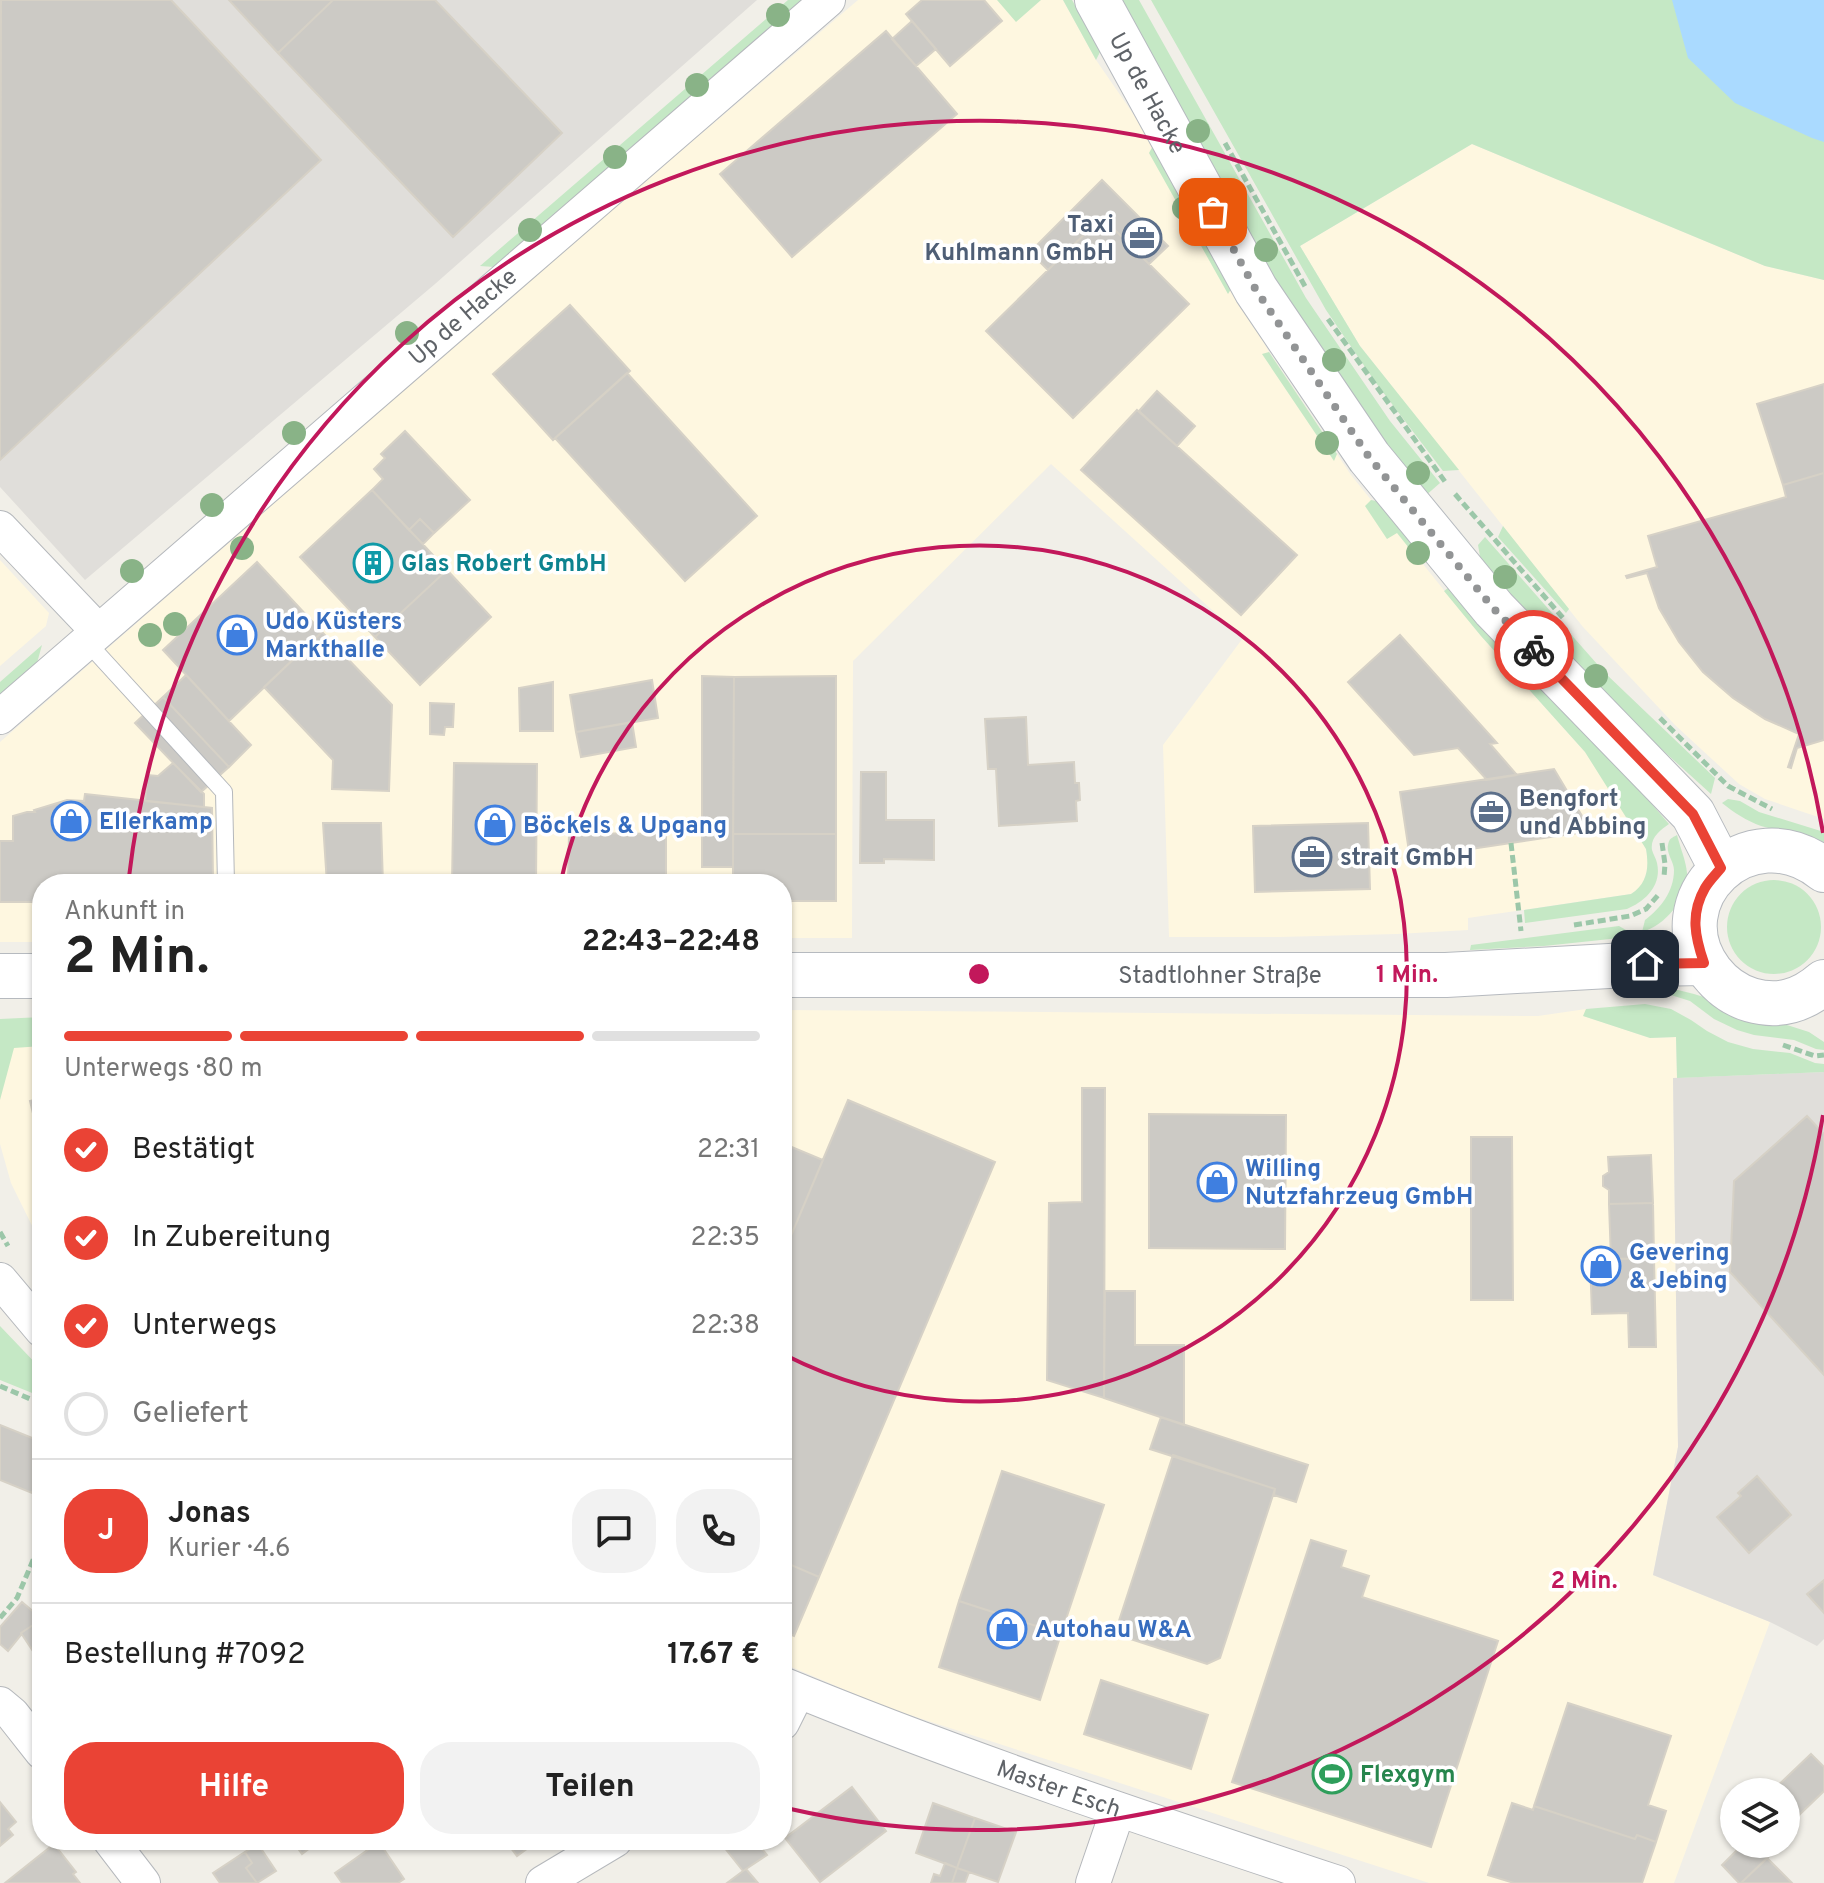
<!DOCTYPE html>
<html lang="de">
<head>
<meta charset="utf-8">
<style>
	body { margin:0; font-family:Overpass,sans-serif; background:#f2f2f2; color:#222; height:100vh; display:flex; flex-direction:column; font-size:30px; white-space:nowrap }
	* { box-sizing:border-box; margin:0 }
	p { font-size:26px; color:#767676 }
	.icon { flex:none; width:44px; height:44px; fill:none; stroke:currentColor; stroke-width:2; stroke-linecap:round; stroke-linejoin:round }
	.map { position:relative; flex:1; overflow:hidden }
	.details { position:absolute; left:32px; top:874px; width:760px; height:976px; display:flex; flex-direction:column; background:#fff; border-radius:32px; box-shadow:0 2px 6px #0004 }
	.details>* { flex:none }
	.buttons { position:absolute; left:1720px; top:1778px; display:grid; gap:16px }
	.buttons a { display:grid; place-items:center; width:80px; height:80px; border-radius:50%; background:#fff; box-shadow:0 2px 6px #0004; font-size:40px }
	.pin { position:absolute; display:grid; place-items:center; width:68px; height:68px; color:#fff; margin:-34px; border-radius:16px; box-shadow:0 4px 12px #0006 }
	.courier { position:absolute; display:grid; place-items:center; width:80px; height:80px; margin:-40px; border:6px solid #ea4335; border-radius:50%; background:#fff; color:#222; box-shadow:0 2px 10px #0007 }
	.headline em { font-style:normal; font-weight:700 }
	.headline div { display:flex; flex-direction:column-reverse }
	.headline { display:flex; align-items:center; justify-content:space-between; height:136px; padding:0 32px }
	h1 { font-size:52px; font-weight:700; line-height:60px }
	.bar { display:grid; grid-template-columns:repeat(4,1fr); gap:12px 8px; align-content:center; height:96px; padding:0 32px }
	.bar i { height:10px; border-radius:6px; background:#e0e0e0 }
	.bar .active { background:#ea4335 }
	.bar p { grid-column:span 4 }
	.line { display:flex; align-items:center; gap:20px; padding:0 32px; border-top:2px solid #e0e0e0 }
	.line div { flex:1 }
	.round { display:grid; place-items:center; flex:none; width:84px; height:84px; border-radius:32px; background:#f2f2f2 }
	ol { padding:0 32px; list-style:none }
	li { display:flex; align-items:center; gap:24px; height:88px }
	li p { margin-inline-start:auto }
	li .icon { padding:8px; border-radius:50%; background:#ea4335; color:#fff; stroke-width:4 }
	li:last-child { color:#767676 }
	li i { width:44px; height:44px; border:4px solid #e0e0e0; border-radius:50% }
	.cta { display:flex; gap:16px; margin-top:auto; padding:16px 32px }
	.cta a { flex:1; height:92px; border-radius:32px; background:#ea4335; color:#fff; font-size:32px; font-weight:700; line-height:92px; text-align:center }
	.cta a+a { background:#f2f2f2; color:#222 }
	.map>svg:first-child { display:block }
	.commercial { fill:#fef7e0 }
	.industrial { fill:#e0deda }
	.green { fill:#c5e8c5 }
	.water { fill:#aadaff }
	.building { fill:#cccac5; stroke:#d6d1c6; stroke-width:2 }
	.lines { fill:none; stroke-linecap:round; stroke-linejoin:round }
	.lane-casing { stroke:#b5b8bc; stroke-width:18 }
	.street-casing { stroke:#b5b8bc; stroke-width:36 }
	.secondary-casing { stroke:#b6babf; stroke-width:46 }
	.path { stroke:#9cc7a9; stroke-width:5; stroke-dasharray:8 4; stroke-linecap:butt }
	.lane { stroke:#fff; stroke-width:16 }
	.street { stroke:#fff; stroke-width:34 }
	.secondary { stroke:#fff; stroke-width:44 }
	.tree { fill:#89b387 }
	.done { stroke:#929495; stroke-width:8; stroke-dasharray:0 14.4 }
	.route { stroke:#ea4335; stroke-width:10 }
	.ring { fill:none; stroke:#c2185b; stroke-width:4 }
	.labels { text-anchor:middle; stroke-width:7; stroke-linejoin:round; paint-order:stroke }
	.street-label { font-size:24px; fill:#5f6368; stroke:#fff }
	.service-label { font-size:24px; font-weight:bold; fill:#4e5e75; stroke:#fff; text-anchor:start }
	.culture-label { font-size:24px; font-weight:bold; fill:#0d838f; stroke:#fff; text-anchor:start }
	.shop-label { font-size:24px; font-weight:bold; fill:#366cbe; stroke:#fff; text-anchor:start }
	.leisure-label { font-size:24px; font-weight:bold; fill:#27864d; stroke:#fff; text-anchor:start }
	.centre { fill:#c2185b; stroke:#fff; stroke-width:4 }
	.ring-label { font-size:24px; text-anchor:middle; font-weight:bold; fill:#c2185b; stroke:#fff; stroke-width:7; stroke-linejoin:round; paint-order:stroke }
</style>
</head>
<body>
<div class="map">
<svg width="1824" height="1883" viewBox="0 0 1824 1883">
	<rect width="100%" height="100%" fill="#f1efe8"/>
	<path class="commercial" d="M858,0h205l33,60 58,84 115,208 82,123 130,161 104,116 48,73 13,24 3,15 -6,19 -6,7 -6,4 -163,24v12l-71,4 -118,3h-110l-6,-192 80,-107 -192,-174 -198,197 -1,277h-70v-54h-740v58h-42v-200l550,-479z
		M1472,144l293,122 59,14v539l-59,-20 -26,-15 -64,-59 -92,-98 -223,-281 -60,-100z
		M0,560l49,53 -3,13 -46,40z
		M1586,1009l-2,7 66,22 26,-1 1,41 -4,1 5,368 -25,128 117,47 -96,261h-245l-541,-175 -106,-45v-653l756,6z
		M42,1017v229l-31,-63 -11,-39v-124z"/>
	<path class="industrial" d="M0,0h757l-322,284 -350,296 -85,-93z
		M1824,1072v567l-7,7 -47,-24 -117,-47 25,-128 -5,-369z"/>
	<path class="green" d="M788,0h18l-312,267 -14,-1z
		M997,0h44l-25,22z
		M1063,0h9l29,50 -5,10z
		M1114,0h25l167,298 84,123 50,62 -16,14 -140,-192z
		M1151,0h673v280l-59,-14 -293,-122 -172,102 60,100 99,124 -16,1 -67,-88 -50,-73z
		M1154,144l79,142 -5,8 -79,-141z
		M1269,352l68,102 -3,7 -72,-107z
		M1371,500l10,2 45,57 -5,4 -24,-30 -10,6 -22,-33z
		M1503,526l66,83 -3,4 -68,-76z
		M1485,537l120,136 110,105 -4,16 -96,-87 -133,-139 -4,-23z
		M1448,588l190,200 31,36c-9,6 -19,14 -17,26 1,4 4,8 5,13 5,22 -11,38 -30,46l-102,14 -1,-13 107,-16c17,-11 18,-27 15,-45l-61,-97 -104,-116 -37,-45z
		M42,645l-5,18 -37,32v-13z
		M1728,799l12,2 19,11 65,20v10c-21,-8 -42,-10 -63,-16 -14,-5 -28,-14 -39,-23z
		M1677,835c3,12 9,26 10,38 0,26 -21,52 -45,59l3,-12c16,-12 29,-29 29,-50 0,-8 -8,-17 -6,-25 1,-7 4,-7 9,-10z
		M1727 927a47 47 0 1 1 94 0a47 47 0 1 1-94 0Z
		M1619,926l7,4 3,7 -85,9 -74,4 1,-5z
		M1655,990h23l16,4 16,5 49,24 28,2 22,7 15,10v8l-8,-1 -22,-9 -40,-5 -17,-5 -23,-11 -24,-18z
		M1645,1004l26,5 20,11 16,11 21,11 25,7 37,4 25,10 9,1v8l-147,6 -1,-41 -26,1 -67,-22 3,-7z
		M42,1017v29l-28,2 -14,52v-81z
		M0,1326l42,44v27l-42,-17z"/>
	<path class="water" d="M1672,0h152v142l-12,-4 -77,-35 -47,-45z"/>
	<path class="building" d="M1,0h170l150,160 -321,300z
		M229,0h104l-55,53z
		M333,0h102l127,133 -109,104 -175,-184z
		M922,0h62l18,21 -52,45 -44,-52z
		M912,21l24,28 -20,17 -24,-27z
		M886,31l71,83 -165,143 -72,-83z
		M1102,180l66,66 -19,18 -47,-47 -54,53 -18,-18z
		M1102,217l87,87 -116,114 -87,-87z
		M570,305l60,66 -77,69 -60,-66z
		M627,373l130,143 -72,65 -130,-143z
		M1824,384v89l-41,12 -26,-81z
		M1157,391l38,35 -18,20 -38,-35z
		M1137,410l160,145 -56,60 -160,-145z
		M405,431l65,69 -36,33 -14,-14 -11,11 -37,-40 11,-11 -9,-10 11,-11 -4,-4z
		M1824,473v267l-27,8 -6,20 -3,-1 11,-33 -34,-15 -32,-21 -30,-26 -24,-30 -20,-34 -12,-35 -20,5 -1,-2 31,-9 -9,-31 138,-39 -3,-12z
		M372,490l75,80 -72,67 -75,-80z
		M420,519l14,14 -11,11 -14,-14z
		M257,562l65,70 -93,89 -66,-71z
		M447,570l44,47 -71,68 -45,-48z
		M322,632l70,73 -3,86 -57,-2 1,-29 -69,-73z
		M1400,635l97,108 -7,1 27,31 -30,5 -29,-32 -44,7 -66,-73z
		M186,675l65,70 -22,22 -66,-70z
		M702,676l32,1 -1,190h-31z
		M836,676v158h-103l1,-157z
		M652,680l6,38 -82,14 -6,-37z
		M553,682v49h-33l-1,-43z
		M163,697l66,70 -28,25 -66,-69z
		M430,703l24,1 -1,23h-8l-1,8 -14,-1z
		M1026,717l2,48 46,-3 1,21h4l1,17 -4,1 1,20 -78,5 -3,-57h-8l-3,-50z
		M632,722l4,25 -55,10 -5,-25z
		M173,763l31,31v13l-59,-6 3,-26 10,1z
		M454,763l83,1 -1,120h-84z
		M1554,769l37,62 -181,27 -10,-66z
		M861,772h25v48h48v40l-50,-1v4h-24z
		M85,794l127,14 1,72h-5v4h-166v18h-42v-61h13v-25l14,-4h8l-1,-2 33,-10 17,1z
		M323,823h58l2,61h-56z
		M1368,823l2,66 -115,3 -2,-66z
		M569,833l97,1v48l-98,-1z
		M733,834h103v67h-54v-17h-49z
		M1082,1088h23l-1,310 -57,-18 2,-177 33,-1z
		M42,1098v30l-5,2 -7,-29z
		M848,1100l147,62 -176,415 -37,-16v-304z
		M1149,1114l137,1 -1,134 -136,-1z
		M1807,1116l17,18v241l-94,-103 4,-91z
		M1471,1137h41l1,163h-42z
		M782,1143l41,17 -41,97z
		M1651,1155l2,48 -44,1v-14l-6,-4v-10l6,-4 -1,-15z
		M1653,1203l1,55 -43,1 -2,-55z
		M1654,1258l2,89h-27l-1,-34 -36,1 -2,-54z
		M1105,1291h30v54h49v80l-80,-27z
		M1161,1417l147,48 -12,37 -22,-7 1,-6 -125,-40z
		M0,1425l42,17v27l-10,24 -32,-13z
		M1173,1455l102,34 -55,169 -13,6 -83,-27 -6,-13z
		M42,1469v21l-8,-3z
		M1002,1471l102,34 -43,129 -102,-33z
		M1757,1476l34,39 -42,38 -32,-36 24,-21 -3,-3z
		M1311,1540l35,11 -5,16 28,9 -7,21 136,44 -67,206 -199,-65z
		M782,1561l37,16 -25,59 -12,-5z
		M1824,1580v33l-17,-19z
		M959,1601l102,33 -21,66 -101,-33z
		M22,1602l20,17 -21,14v2l-13,16 -8,-7v-17z
		M42,1619v46l-21,-32z
		M1101,1680l107,35 -17,54 -107,-35z
		M1568,1703l103,33 -23,69 18,6 -10,31 -19,-7 -2,4 -101,-33z
		M1811,1754l13,13v24l-28,27 -10,-11v-15l-14,-1z
		M852,1787l34,44 -66,51 -35,-44z
		M0,1802l16,20 -8,7 5,6 -13,11z
		M933,1803l42,15 -18,50 -41,-15z
		M1512,1803l21,7 1,-4 101,33 2,-4 19,7 -14,41h-128l-26,-8z
		M975,1818l41,14 -18,50 -41,-14z
		M292,1840h27v1l-17,13z
		M505,1840h34l-22,16z
		M723,1840h32l12,15 -24,16 -23,-29z
		M379,1842l25,37 -6,4h-56l-7,-10z
		M54,1844l22,28 -3,2 7,9h-75z
		M258,1844l18,27 -19,12 -11,-15 6,-5 -7,-11z
		M1743,1844h32l3,4 -37,35h-2l-17,-18z
		M245,1852l7,11 -6,5 11,15h-37l-7,-10z
		M1767,1858l25,25h-51z
		M945,1863l12,5 -5,15h-21l3,-9 6,2z
		M957,1868l12,4 -4,11h-13z
		M746,1869l12,14h-31l16,-12z"/>
	<g class="lines">
		<defs>
			<path id="lane" d="M86,641l138,151 2,92"/>
			<g id="street">
				<path d="M0,528l98,103"/>
				<path id="s1" d="M0,717l828,-717"/>
				<path d="M0,1280l42,50"/>
				<path id="s2" d="M782,1684c182,75 369,137 556,199"/>
				<path d="M0,1704l12,10 30,38"/>
				<path d="M782,1723l16,-32"/>
				<path d="M110,1840l33,43"/>
				<path d="M543,1883l72,-43"/>
				<path d="M1093,1883l25,-73"/>
			</g>
			<g id="secondary">
				<path id="s3" d="M1097,0l159,290 113,167 125,152 199,205 28,54"/>
				<path d="M1824,870c-76,-60 -167,31 -113,102 11,14 23,23 40,28 28,8 51,1 73,-18"/>
				<path id="s4" d="M782,975h664l199,-11 59,-1"/>
				<path d="M0,976h42"/>
			</g>
		</defs>
		<use href="#lane" class="lane-casing"/>
		<use href="#street" class="street-casing"/>
		<use href="#secondary" class="secondary-casing"/>
		<path class="path" d="M1225,143l81,145
			M1328,319l118,164
			M1455,494l109,125
			M1660,718l68,68 44,23
			M1511,843l10,88
			M1662,843l3,21 -1,13
			M1574,925l56,-9 16,-7 13,-15
			M1783,1045l32,11 9,-1
			M0,1232l8,14
			M0,1386l42,18
			M0,1618l17,-20 25,-59"/>
		<use href="#lane" class="lane"/>
		<use href="#street" class="street"/>
		<use href="#secondary" class="secondary"/>
	</g>
	<g class="tree">
		<circle cx="778" cy="15" r="12"/>
		<circle cx="697" cy="85" r="12"/>
		<circle cx="1198" cy="131" r="12"/>
		<circle cx="615" cy="157" r="12"/>
		<circle cx="1184" cy="208" r="12"/>
		<circle cx="530" cy="230" r="12"/>
		<circle cx="1266" cy="250" r="12"/>
		<circle cx="407" cy="333" r="12"/>
		<circle cx="1334" cy="360" r="12"/>
		<circle cx="294" cy="433" r="12"/>
		<circle cx="1327" cy="443" r="12"/>
		<circle cx="1418" cy="473" r="12"/>
		<circle cx="212" cy="505" r="12"/>
		<circle cx="242" cy="548" r="12"/>
		<circle cx="1418" cy="553" r="12"/>
		<circle cx="132" cy="571" r="12"/>
		<circle cx="1505" cy="577" r="12"/>
		<circle cx="175" cy="624" r="12"/>
		<circle cx="150" cy="635" r="12"/>
		<circle cx="1596" cy="676" r="12"/>
	</g>
	<g class="lines">
		<path class="done" d="M1213,212l43,78 113,167 125,152 40,41"/>
		<path class="route" d="M1534,650l159,164 28,54c-5,6 -12,13 -16,20 -15,26 -10,49 -1,75l-59,1"/>
	</g>
	<g class="ring">
		<path d="M561 881A428 428 0 1 1 785 1355"/>
		<path d="M1823 1115A856 856 0 0 1 786 1808M129 877A856 856 0 0 1 1823 833"/>
	</g>
	<defs>
		<symbol id="office-ring" viewBox="-11 -11 22 22"><circle r="9.5" fill="#fff" stroke="#5c6f8a" stroke-width="1.5"/><path d="M-6-3h4V-5.5h4V-3h4V5H-6ZM-1-4.5V-3h2v-1.5ZM-6 0V1H6V0Z" fill="#5c6f8a"/></symbol>
		<symbol id="building-ring" viewBox="-11 -11 22 22"><circle r="9.5" fill="#fff" stroke="#0f9aa8" stroke-width="1.5"/><path d="M-4-6H4V6H1V3H-1V6H-4ZM-2.5-4.3h1.7v1.8h-1.7ZM.8-4.3h1.7v1.8H.8ZM-2.5-1h1.7V.8h-1.7ZM.8-1h1.7V.8H.8Z" fill="#0f9aa8"/></symbol>
		<symbol id="shop-ring" viewBox="-11 -11 22 22"><circle r="9.5" fill="#fff" stroke="#3f7fe0" stroke-width="1.5"/><path d="M-5-2.5h2.3a2.7 3.5 0 0 1 5.4 0H5L5.5 6h-11ZM-1.5-2.5h3a1.5 2.3 0 0 0-3 0Z" fill="#3f7fe0"/></symbol>
		<symbol id="stadium-ring" viewBox="-11 -11 22 22"><circle r="9.5" fill="#fff" stroke="#2e9e5b" stroke-width="1.5"/><path d="M0-5a6.5 5 0 1 0 0 10a6.5 5 0 1 0 0-10ZM-3.5-1.8h7v3.6h-7Z" fill="#2e9e5b"/></symbol>
	</defs>
	<g fill-rule="evenodd">
		<use href="#office-ring" x="1120" y="216" width="44" height="44"/>
		<use href="#building-ring" x="351" y="541" width="44" height="44"/>
		<use href="#shop-ring" x="215" y="613" width="44" height="44"/>
		<use href="#office-ring" x="1469" y="790" width="44" height="44"/>
		<use href="#shop-ring" x="49" y="799" width="44" height="44"/>
		<use href="#shop-ring" x="473" y="803" width="44" height="44"/>
		<use href="#office-ring" x="1290" y="835" width="44" height="44"/>
		<use href="#shop-ring" x="1195" y="1160" width="44" height="44"/>
		<use href="#shop-ring" x="1579" y="1244" width="44" height="44"/>
		<use href="#shop-ring" x="985" y="1607" width="44" height="44"/>
		<use href="#stadium-ring" x="1310" y="1752" width="44" height="44"/>
	</g>
	<g class="labels">
		<g class="street-label">
			<text dy="8" stroke="none"><textPath href="#s3" startOffset="106">Up de Hacke</textPath></text>
			<text dy="8" stroke="none"><textPath href="#s1" startOffset="612">Up de Hacke</textPath></text>
			<text dy="8" stroke="none"><textPath href="#s4" startOffset="438">Stadtlohner Straße</textPath></text>
			<text dy="8" stroke="none"><textPath href="#s2" startOffset="296">Master Esch</textPath></text>
		</g>
		<g class="service-label">
			<text x="1114" y="232" text-anchor="end">Taxi<tspan x="1114" dy="28">Kuhlmann GmbH</tspan></text>
			<text x="1519" y="806">Bengfort<tspan x="1519" dy="28">und Abbing</tspan></text>
			<text x="1340" y="865">strait GmbH</text>
		</g>
		<g class="culture-label">
			<text x="401" y="571">Glas Robert GmbH</text>
		</g>
		<g class="shop-label">
			<text x="265" y="629">Udo Küsters<tspan x="265" dy="28">Markthalle</tspan></text>
			<text x="99" y="829">Ellerkamp</text>
			<text x="523" y="833">Böckels &amp; Upgang</text>
			<text x="1245" y="1176">Willing<tspan x="1245" dy="28">Nutzfahrzeug GmbH</tspan></text>
			<text x="1629" y="1260">Gevering<tspan x="1629" dy="28">&amp; Jebing</tspan></text>
			<text x="1035" y="1637">Autohau W&amp;A</text>
		</g>
		<g class="leisure-label">
			<text x="1360" y="1782">Flexgym</text>
		</g>
	</g>
	<circle cx="979" cy="974" r="12" class="centre"/>
	<g class="ring-label">
		<text x="1407" y="982">1 Min.</text>
		<text x="1584" y="1588">2 Min.</text>
	</g>
</svg>
<div class="buttons">
<a><svg class="icon" aria-label="layers" viewBox="0 0 24 24"><path d="M12 4l9 5-9 5-9-5zM3 14l9 5 9-5"/></svg></a>
</div>
<div class="pin" style="left:1213px;top:212px;background:#ea580c"><svg class="icon" aria-label="bag" viewBox="0 0 24 24"><path d="M5 8h14l-1 12H6zM9 8a3 3 0 0 1 6 0"/></svg></div>
<div class="pin" style="left:1645px;top:964px;background:#1f2937"><svg class="icon" aria-label="home" viewBox="0 0 24 24"><path d="M3 11l9-7 9 7M6 9v11h12V9"/></svg></div>
<div class="courier" style="left:1534px;top:650px"><svg class="icon" aria-label="bike" viewBox="0 0 24 24"><circle cx="6" cy="16" r="4"/><circle cx="18" cy="16" r="4"/><path d="M6 16l4-8h5l3 8M10 8l3 8H6M13 5h3"/></svg></div>
<section class="details">
<div class="headline"><div><h1>2 Min.</h1><p>Ankunft in</p></div><em>22:43–22:48</em></div>
<div class="bar"><i class="active"></i><i class="active"></i><i class="active"></i><i></i><p>Unterwegs · 80 m</p></div>
<ol>
<li><svg class="icon" aria-label="check" viewBox="0 0 24 24"><path d="M5 12l5 5 9-10"/></svg>Bestätigt<p>22:31</p></li>
<li><svg class="icon" aria-label="check" viewBox="0 0 24 24"><path d="M5 12l5 5 9-10"/></svg>In Zubereitung<p>22:35</p></li>
<li><svg class="icon" aria-label="check" viewBox="0 0 24 24"><path d="M5 12l5 5 9-10"/></svg>Unterwegs<p>22:38</p></li>
<li><i></i>Geliefert</li>
</ol>
<div class="line" style="height:144px"><b class="round" style="background:#ea4335;color:#fff">J</b><div><b>Jonas</b><p>Kurier · 4.6</p></div><a class="round"><svg class="icon" aria-label="chat" viewBox="0 0 24 24"><path d="M4 5h16v11H9l-5 4z"/></svg></a><a class="round"><svg class="icon" aria-label="phone" viewBox="0 0 24 24"><path d="M5 4h4l2 5-3 2q2 4 5 5l2-3 5 2v4C11 20 4 13 5 4z"/></svg></a></div>
<div class="line" style="height:104px"><div>Bestellung #7092</div><b>17.67 €</b></div>
<div class="cta"><a>Hilfe</a><a>Teilen</a></div>
</section>
</div>
</body>
</html>
